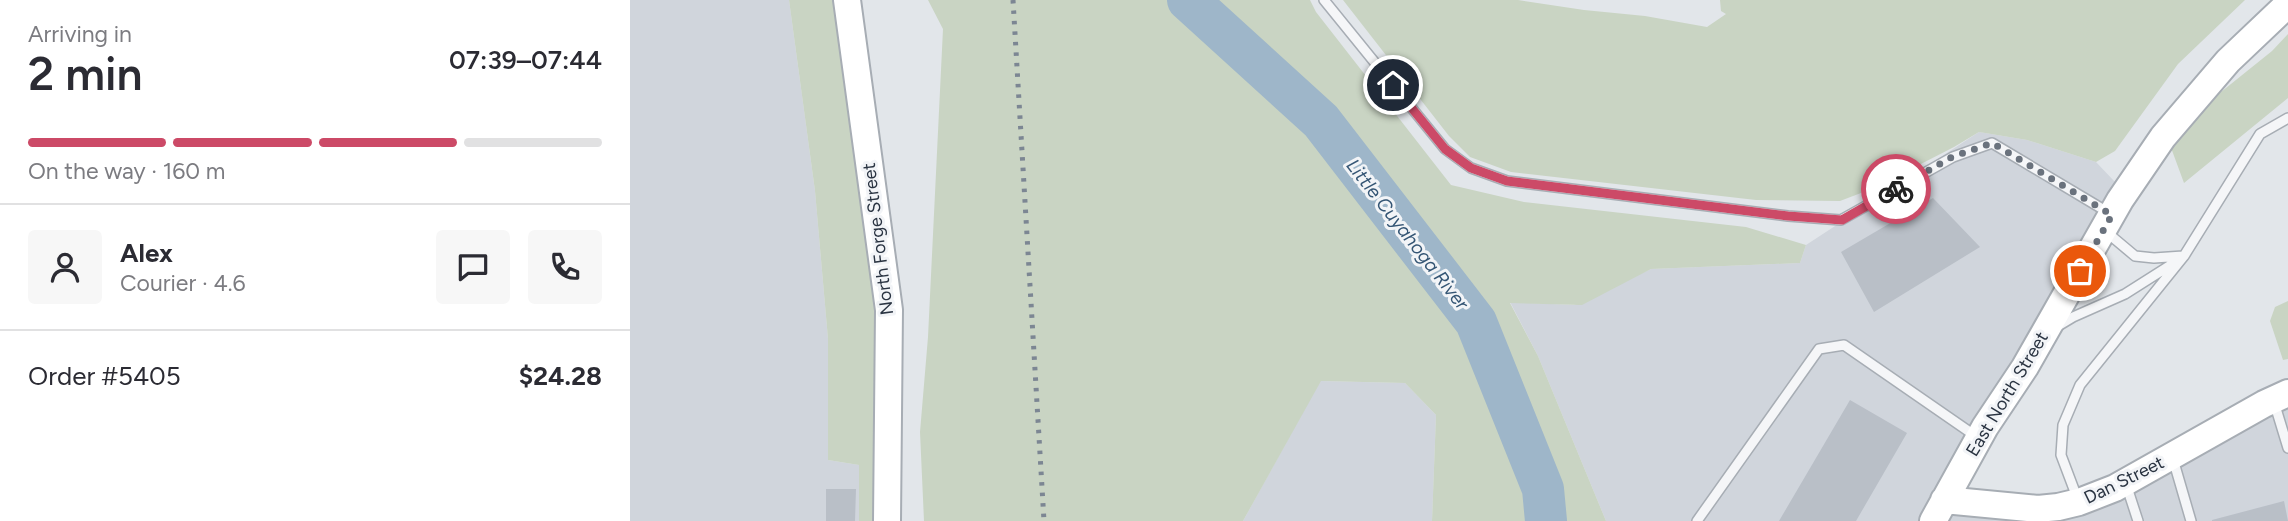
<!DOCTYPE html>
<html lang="en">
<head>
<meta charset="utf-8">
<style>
	body { margin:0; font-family:Figtree,sans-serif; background:#f7f7f7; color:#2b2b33; height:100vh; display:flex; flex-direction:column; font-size:26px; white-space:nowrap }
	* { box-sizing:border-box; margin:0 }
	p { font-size:23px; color:#7c7c81 }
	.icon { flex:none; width:38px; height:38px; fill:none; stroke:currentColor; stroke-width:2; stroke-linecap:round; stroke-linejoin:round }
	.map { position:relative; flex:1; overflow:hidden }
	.drawer { display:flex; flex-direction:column; background:#fff; width:630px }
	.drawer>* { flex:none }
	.pin { position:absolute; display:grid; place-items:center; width:60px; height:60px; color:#fff; margin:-30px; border:4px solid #fff; border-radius:50%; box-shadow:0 2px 7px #0007 }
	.courier { position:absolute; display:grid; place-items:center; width:70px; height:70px; margin:-35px; border:5px solid #cc4a67; border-radius:50%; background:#fff; color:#222; box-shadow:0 2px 9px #0007 }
	.head em { font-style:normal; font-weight:600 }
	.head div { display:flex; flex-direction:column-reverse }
	.head { display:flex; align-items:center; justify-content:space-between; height:119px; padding:0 28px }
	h1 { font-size:46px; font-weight:600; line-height:52px }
	.bar { display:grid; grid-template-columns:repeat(4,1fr); gap:10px 7px; align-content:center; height:84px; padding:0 28px }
	.bar i { height:9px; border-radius:5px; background:#e1e1e2 }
	.bar .active { background:#cc4a67 }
	.bar p { grid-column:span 4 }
	.line { display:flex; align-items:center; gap:18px; padding:0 28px; border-top:2px solid #e1e1e2 }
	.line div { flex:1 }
	.round { display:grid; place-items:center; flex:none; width:74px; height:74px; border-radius:7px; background:#f7f7f7 }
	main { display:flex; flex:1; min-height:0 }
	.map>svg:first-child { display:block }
	.built { fill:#d0d5dc }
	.green { fill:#c9d4c3 }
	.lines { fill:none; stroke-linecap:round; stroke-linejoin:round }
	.river { stroke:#9eb6c9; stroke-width:42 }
	.building { fill:#b9bfc7 }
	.lane-casing { stroke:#a7adb4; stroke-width:12 }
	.secondary-casing { stroke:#a7adb4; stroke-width:30 }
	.lane { stroke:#f5f6f8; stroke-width:9 }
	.secondary { stroke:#fff; stroke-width:26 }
	.rail { stroke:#7c8693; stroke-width:5; stroke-dasharray:3.5 7; stroke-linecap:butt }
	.done { stroke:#6a727d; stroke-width:7; stroke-dasharray:0 12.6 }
	.route { stroke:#cc4a67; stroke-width:9 }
	.labels { text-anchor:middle; stroke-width:6; stroke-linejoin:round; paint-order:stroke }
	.street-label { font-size:18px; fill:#2a3442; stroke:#f2f4f7 }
	.water-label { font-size:19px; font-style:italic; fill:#355675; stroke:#f2f4f7 }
</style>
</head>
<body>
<main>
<section class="drawer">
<div class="head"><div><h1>2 min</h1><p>Arriving in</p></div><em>07:39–07:44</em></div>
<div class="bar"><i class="active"></i><i class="active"></i><i class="active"></i><i></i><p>On the way · 160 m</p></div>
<div class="line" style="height:126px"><a class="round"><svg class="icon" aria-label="person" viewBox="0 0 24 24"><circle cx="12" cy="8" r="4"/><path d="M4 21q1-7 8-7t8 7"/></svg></a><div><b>Alex</b><p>Courier · 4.6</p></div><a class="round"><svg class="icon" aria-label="chat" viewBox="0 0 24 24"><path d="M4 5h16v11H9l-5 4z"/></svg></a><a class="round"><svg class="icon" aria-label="phone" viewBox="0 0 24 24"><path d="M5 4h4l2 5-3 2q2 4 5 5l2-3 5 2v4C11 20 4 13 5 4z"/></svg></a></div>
<div class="line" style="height:91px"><div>Order #5405</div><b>$24.28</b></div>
</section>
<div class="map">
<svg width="1658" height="521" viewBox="0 0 1658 521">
	<rect width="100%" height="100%" fill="#e2e6ea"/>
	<path class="built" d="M0,0h159l26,191 13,148v121l31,5v56h-229z
		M1349,132l48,8 69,22 19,20 -193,339h-316l-68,-165 -28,-54 64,3 77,-36 149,-6 6,-18z
		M690,381l85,2 31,32 -4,106h-189z
		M1643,400l15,8v113h-355l11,-21 114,7z"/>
	<path class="green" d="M159,0h46l42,314 -3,207h-15v-56l-31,-5v-121l-13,-148z
		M298,0h382l6,12 135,173 73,17 222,25 60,18 -6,18 -149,6 -69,36 -72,-2 28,53 68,165h-174l4,-106 -31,-32 -84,-2 -78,140h-319l-4,-89 8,-95 15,-308z
		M713,0h175l66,10 61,6 62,11 19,-13 -5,-3 -1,-11h525l-67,64 -63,87 -19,11 -69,-22 -48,-8 -25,15 -80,41 -34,13 -84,-1 -245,-28 -41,-15 -21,-21z
		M1658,34v64l-104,85 -14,-38 51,-53 51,-41z
		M1658,301v58l-5,1 -13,-39 5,-14z"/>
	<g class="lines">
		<path class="river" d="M558,0l133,121 155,201 67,167 3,32"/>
	</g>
	<path class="building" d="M1303,198l47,49 -106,65 -33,-60z
		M1220,400l57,33 -51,88h-77z
		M196,489h30l-1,32h-29z
		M1654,501l4,20h-76v-1z"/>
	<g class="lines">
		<defs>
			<path id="lane" d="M694,0l121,149 26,19 36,13 281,35 53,4 112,-63 39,-14 119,71
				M1474,230l31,26 19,2 29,-2
				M1428,326l15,-9 52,-23 52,-33
				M1644,402l14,46
				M1543,459l18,62
				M1496,484l12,37
				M1448,500l-17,-45 2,-30 17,-40 104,-129 76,-122 28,-16
				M1067,521l122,-172 25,-4 133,92"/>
			<path id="secondary" d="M217,0l42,310 -2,211
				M1314,500l94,9 20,-2 21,-5 36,-14 149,-84 24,-11
				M1303,521l52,-94 40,-60 95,-167 43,-63 65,-76 60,-57"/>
		</defs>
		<use href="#lane" class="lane-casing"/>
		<use href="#secondary" class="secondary-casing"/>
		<use href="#lane" class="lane"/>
		<use href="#secondary" class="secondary"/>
		<path class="rail" d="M383,0l31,521"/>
	</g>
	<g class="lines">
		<path class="done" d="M1266,189l56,-32 40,-14 120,72 -32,56"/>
		<path class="route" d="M763,85l52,64 26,19 36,13 281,35 54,4 54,-31"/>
	</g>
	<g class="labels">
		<g class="street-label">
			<text transform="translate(248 239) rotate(-97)" y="6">North Forge Street</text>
			<text transform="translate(1377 394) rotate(-59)" y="6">East North Street</text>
			<text transform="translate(1494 480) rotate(-26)" y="6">Dan Street</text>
		</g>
		<g class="water-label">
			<text transform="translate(778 234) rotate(52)" y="7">Little Cuyahoga River</text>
		</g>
	</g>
</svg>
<div class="pin" style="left:1450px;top:271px;background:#ea580c"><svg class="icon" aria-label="bag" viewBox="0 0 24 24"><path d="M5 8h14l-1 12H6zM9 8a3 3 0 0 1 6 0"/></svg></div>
<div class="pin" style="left:763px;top:85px;background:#1f2937"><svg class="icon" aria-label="home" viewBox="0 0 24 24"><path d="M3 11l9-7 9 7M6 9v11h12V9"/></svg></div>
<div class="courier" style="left:1266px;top:189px"><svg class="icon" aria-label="bike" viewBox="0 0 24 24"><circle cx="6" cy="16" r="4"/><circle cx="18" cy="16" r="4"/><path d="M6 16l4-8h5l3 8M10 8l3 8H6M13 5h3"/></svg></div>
</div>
</main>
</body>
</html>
